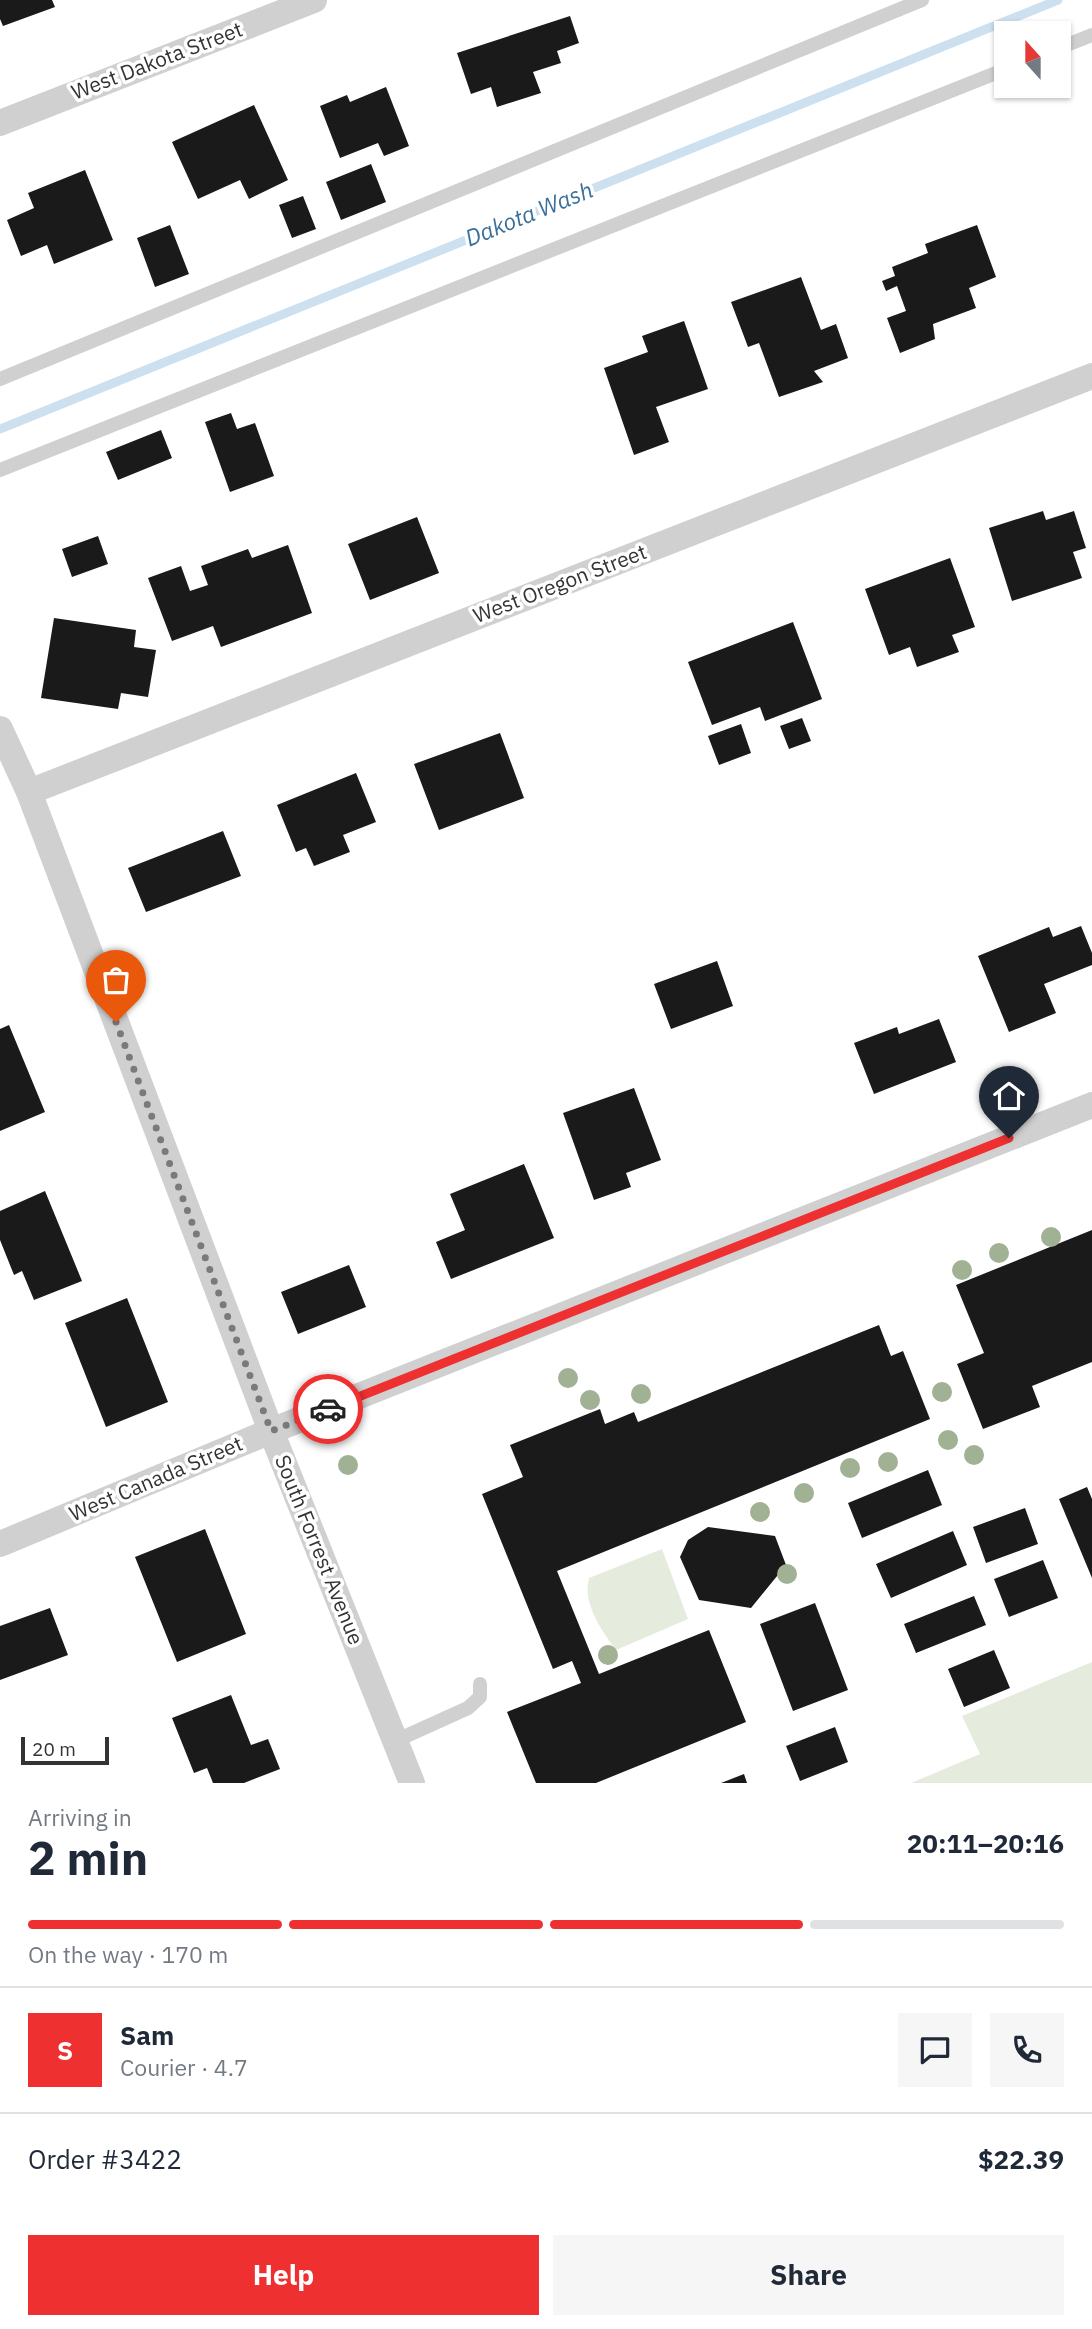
<!DOCTYPE html>
<html lang="en">
<head>
<meta charset="utf-8">
<style>
	body { margin:0; font-family:"IBM Plex Sans",sans-serif; background:#f6f6f7; color:#1f2937; height:100vh; display:flex; flex-direction:column; font-size:26px; white-space:nowrap }
	* { box-sizing:border-box; margin:0 }
	p { font-size:23px; color:#747a83 }
	.icon { flex:none; width:38px; height:38px; fill:none; stroke:currentColor; stroke-width:2; stroke-linecap:round; stroke-linejoin:round }
	.map { position:relative; height:1783px; overflow:hidden }
	.details { display:flex; flex-direction:column; background:#fff; flex:1 }
	.details>* { flex:none }
	.needle { width:46px; rotate:339deg }
	.fabs { position:absolute; left:994px; top:21px; display:grid; gap:14px }
	.fabs a { display:grid; place-items:center; width:77px; height:77px; border-radius:0px; background:#fff; box-shadow:0 2px 5px #0004; font-size:35px }
	.scale { position:absolute; left:21px; bottom:18px; width:88px; box-sizing:border-box; padding-left:7px; border:4px solid #333; border-top:0; font-size:19px; line-height:24px; white-space:nowrap; color:#333; -webkit-text-stroke:5px #fff; paint-order:stroke }
	.pin { position:absolute; display:grid; place-items:center; width:60px; height:60px; color:#fff; margin:-72px -30px; border-radius:50% 50% 50% 0; rotate:-45deg; box-shadow:0 0 7px #0007 }
	.pin .icon { rotate:45deg }
	.courier { position:absolute; display:grid; place-items:center; width:70px; height:70px; margin:-35px; border:5px solid #ee3030; border-radius:50%; background:#fff; color:#222; box-shadow:0 2px 9px #0007 }
	.summary em { font-style:normal; font-weight:700 }
	.summary div { display:flex; flex-direction:column-reverse }
	.summary { display:flex; align-items:center; justify-content:space-between; height:119px; padding:0 28px }
	h1 { font-size:46px; font-weight:700; line-height:52px }
	.bar { display:grid; grid-template-columns:repeat(4,1fr); gap:10px 7px; align-content:center; height:84px; padding:0 28px }
	.bar i { height:9px; border-radius:5px; background:#e0e1e3 }
	.bar .on { background:#ee3030 }
	.bar p { grid-column:span 4 }
	.line { display:flex; align-items:center; gap:18px; padding:0 28px; border-top:2px solid #e0e1e3 }
	.line div { flex:1 }
	.round { display:grid; place-items:center; flex:none; width:74px; height:74px; border-radius:0px; background:#f6f6f7 }
	.primary-button { display:flex; gap:14px; margin-top:auto; padding:14px 28px }
	.primary-button a { flex:1; height:80px; border-radius:0px; background:#ee3030; color:#fff; font-size:28px; font-weight:700; line-height:80px; text-align:center }
	.primary-button a+a { background:#f6f6f7; color:#1f2937 }
	.map>svg:first-child { display:block }
	.green { fill:#e5ecde }
	.lines { fill:none; stroke-linecap:round; stroke-linejoin:round }
	.stream { stroke:#cde0ef; stroke-width:9 }
	.building { fill:#1a1a1a }
	.lane { stroke:#d0d0d0; stroke-width:14 }
	.street { stroke:#d0d0d0; stroke-width:26 }
	.tree { fill:#a0b194 }
	.done { stroke:#7a7a7a; stroke-width:7; stroke-dasharray:0 12.6 }
	.route { stroke:#ee3030; stroke-width:9 }
	.labels { text-anchor:middle; stroke-width:7; stroke-linejoin:round; paint-order:stroke }
	.street-label { font-size:21px; fill:#333; stroke:#fff }
	.water-label { font-size:23px; font-style:italic; fill:#3b6f9b; stroke:#fff }
</style>
</head>
<body>
<div class="map">
<svg width="1092" height="1783" viewBox="0 0 1092 1783">
	<rect width="100%" height="100%" fill="#fff"/>
	<path class="green" d="M662,1549l26,70 -72,31c-14,-19 -34,-47 -27,-72z
		M1092,1662v121h-181l69,-29 -18,-38z"/>
	<g class="lines">
		<path class="stream" d="M0,429l1058,-429"/>
	</g>
	<path class="building" d="M0,0h52l3,7 -52,19 -3,-7z
		M570,16l9,27 -22,8 4,12 -28,9 8,21 -44,14 -6,-20 -20,7 -14,-41z
		M386,87l23,59 -25,10 -6,-13 -38,15 -20,-52 27,-11 3,7z
		M254,105l34,75 -39,19 -9,-19 -42,19 -26,-57z
		M371,164l15,38 -45,18 -15,-38z
		M85,170l28,70 -59,24 -7,-19 -26,11 -14,-36 27,-12 -6,-15z
		M303,196l13,33 -24,9 -13,-33z
		M170,225l19,49 -34,13 -18,-49z
		M977,225l19,52 -27,11 7,20 -43,16 2,15 -35,14 -13,-35 19,-7 -9,-25 -11,5 -4,-10 13,-5 -3,-9 36,-14 -3,-9z
		M801,277l20,53 15,-6 12,34 -34,13 9,11 -44,15 -20,-54 -11,4 -17,-45z
		M684,321l24,68 -52,18 13,35 -35,13 -30,-87 44,-16 -6,-16z
		M231,413l6,16 18,-6 19,53 -44,16 -25,-70z
		M161,430l11,28 -54,22 -12,-28z
		M1043,511l3,9 28,-9 12,37 -13,4 9,26 -70,23 -23,-73z
		M417,517l22,56 -69,27 -22,-56z
		M98,536l10,28 -36,13 -10,-28z
		M288,545l24,68 -91,34 -8,-21 -41,15 -24,-63 33,-12 9,25 18,-6 -7,-19 47,-17 4,9z
		M950,558l25,69 -23,8 7,17 -42,15 -7,-20 -21,8 -24,-66z
		M54,618l82,12 -2,17 22,3 -8,47 -27,-4 -3,16 -77,-11z
		M793,622l29,77 -57,22 -5,-14 -48,18 -24,-63z
		M802,718l9,23 -22,8 -9,-23z
		M741,724l10,29 -32,12 -11,-29z
		M500,733l24,65 -85,32 -25,-66z
		M356,773l20,49 -33,13 7,17 -36,14 -8,-18 -10,4 -19,-47z
		M223,831l18,45 -95,36 -18,-44z
		M1081,926l11,27v12l-48,19 12,29 -47,19 -31,-76 71,-29 4,10z
		M717,961l16,45 -62,23 -17,-45z
		M939,1019l17,43 -82,32 -20,-51 43,-16 2,7z
		M9,1025l36,87 -45,19v-102z
		M634,1088l27,72 -35,13 5,14 -37,13 -31,-87z
		M524,1164l30,74 -103,41 -15,-37 29,-12 -15,-36z
		M45,1191l37,90 -48,19 -12,-29 -8,4 -14,-35v-29z
		M1092,1230v132l-60,24 8,21 -57,22 -26,-65 27,-11 -28,-68z
		M349,1265l17,42 -68,27 -17,-42z
		M127,1298l41,104 -62,25 -41,-104z
		M879,1325l12,31 12,-5 27,68 -373,152 42,103 110,-44 37,92 -150,61h-60l-29,-71 74,-29 -9,-22 -19,8 -71,-175 41,-17 -13,-32 90,-36 5,15 29,-12 4,10z
		M928,1470l14,35 -80,33 -14,-35z
		M1087,1487l5,12v79l-33,-79z
		M1025,1508l13,36 -52,19 -13,-36z
		M708,1527l67,9 11,29 -35,43 -52,-8 -19,-43 8,-17z
		M205,1529l41,105 -69,28 -42,-105z
		M953,1531l14,34 -76,33 -15,-34z
		M1043,1560l15,38 -49,19 -15,-38z
		M974,1596l12,29 -70,28 -12,-29z
		M815,1603l33,87 -55,21 -33,-87z
		M50,1608l18,47 -68,25v-54z
		M994,1650l16,38 -46,19 -16,-38z
		M231,1695l20,50 17,-6 12,30 -36,14h-31l-6,-15 -13,5 -22,-55z
		M835,1727l13,35 -48,19 -14,-35z
		M744,1774l3,9h-26z"/>
	<g class="lines">
		<path class="lane" d="M1059,48l33,-13
			M0,379l922,-379
			M0,470l1006,-401
			M395,1741l73,-33 12,-11v-13"/>
		<path class="street" d="M0,123l314,-123
			M0,729l29,63 242,639 141,352
			M29,792l1063,-416
			M0,1544l271,-113 821,-326"/>
	</g>
	<g class="tree">
		<circle cx="1051" cy="1237" r="10"/>
		<circle cx="999" cy="1253" r="10"/>
		<circle cx="962" cy="1270" r="10"/>
		<circle cx="568" cy="1378" r="10"/>
		<circle cx="942" cy="1392" r="10"/>
		<circle cx="641" cy="1394" r="10"/>
		<circle cx="590" cy="1400" r="10"/>
		<circle cx="948" cy="1440" r="10"/>
		<circle cx="974" cy="1455" r="10"/>
		<circle cx="888" cy="1462" r="10"/>
		<circle cx="348" cy="1465" r="10"/>
		<circle cx="850" cy="1468" r="10"/>
		<circle cx="804" cy="1493" r="10"/>
		<circle cx="760" cy="1512" r="10"/>
		<circle cx="787" cy="1574" r="10"/>
		<circle cx="608" cy="1655" r="10"/>
	</g>
	<g class="lines">
		<path class="done" d="M116,1022l155,409 57,-22"/>
		<path class="route" d="M328,1409l681,-271"/>
	</g>
	<g class="labels">
		<g class="street-label">
			<text transform="translate(157 61) rotate(-21)" y="7">West Dakota Street</text>
			<text transform="translate(560 584) rotate(-21)" y="7">West Oregon Street</text>
			<text transform="translate(156 1479) rotate(-23)" y="7">West Canada Street</text>
			<text transform="translate(319 1550) rotate(68)" y="7">South Forrest Avenue</text>
		</g>
		<g class="water-label">
			<text transform="translate(529 214) rotate(-22)" y="8">Dakota Wash</text>
		</g>
	</g>
</svg>
<div class="fabs">
<a><svg class="needle" viewBox="-14 -14 28 28"><path d="M0-13l5 13h-10z" fill="#e53935"/><path d="M0 13l5-13h-10z" fill="#747a83"/></svg></a>
</div>
<div class="scale">20 m</div>
<div class="pin" style="left:116px;top:1022px;background:#ea580c"><svg class="icon" aria-label="bag" viewBox="0 0 24 24"><path d="M5 8h14l-1 12H6zM9 8a3 3 0 0 1 6 0"/></svg></div>
<div class="pin" style="left:1009px;top:1138px;background:#1f2937"><svg class="icon" aria-label="home" viewBox="0 0 24 24"><path d="M3 11l9-7 9 7M6 9v11h12V9"/></svg></div>
<div class="courier" style="left:328px;top:1409px"><svg class="icon" aria-label="car" viewBox="0 0 24 24"><path d="M5 17H2v-5l4-1 3-4h7l3 4 3 1v5h-3M9 17h6M6 11h13"/><circle cx="7" cy="17" r="2"/><circle cx="17" cy="17" r="2"/></svg></div>
</div>
<section class="details">
<div class="summary"><div><h1>2 min</h1><p>Arriving in</p></div><em>20:11–20:16</em></div>
<div class="bar"><i class="on"></i><i class="on"></i><i class="on"></i><i></i><p>On the way · 170 m</p></div>
<div class="line" style="height:126px"><b class="round" style="background:#ee3030;color:#fff">S</b><div><b>Sam</b><p>Courier · 4.7</p></div><a class="round"><svg class="icon" aria-label="chat" viewBox="0 0 24 24"><path d="M4 5h16v11H9l-5 4z"/></svg></a><a class="round"><svg class="icon" aria-label="phone" viewBox="0 0 24 24"><path d="M5 4h4l2 5-3 2q2 4 5 5l2-3 5 2v4C11 20 4 13 5 4z"/></svg></a></div>
<div class="line" style="height:91px"><div>Order #3422</div><b>$22.39</b></div>
<div class="primary-button"><a>Help</a><a>Share</a></div>
</section>
</body>
</html>
